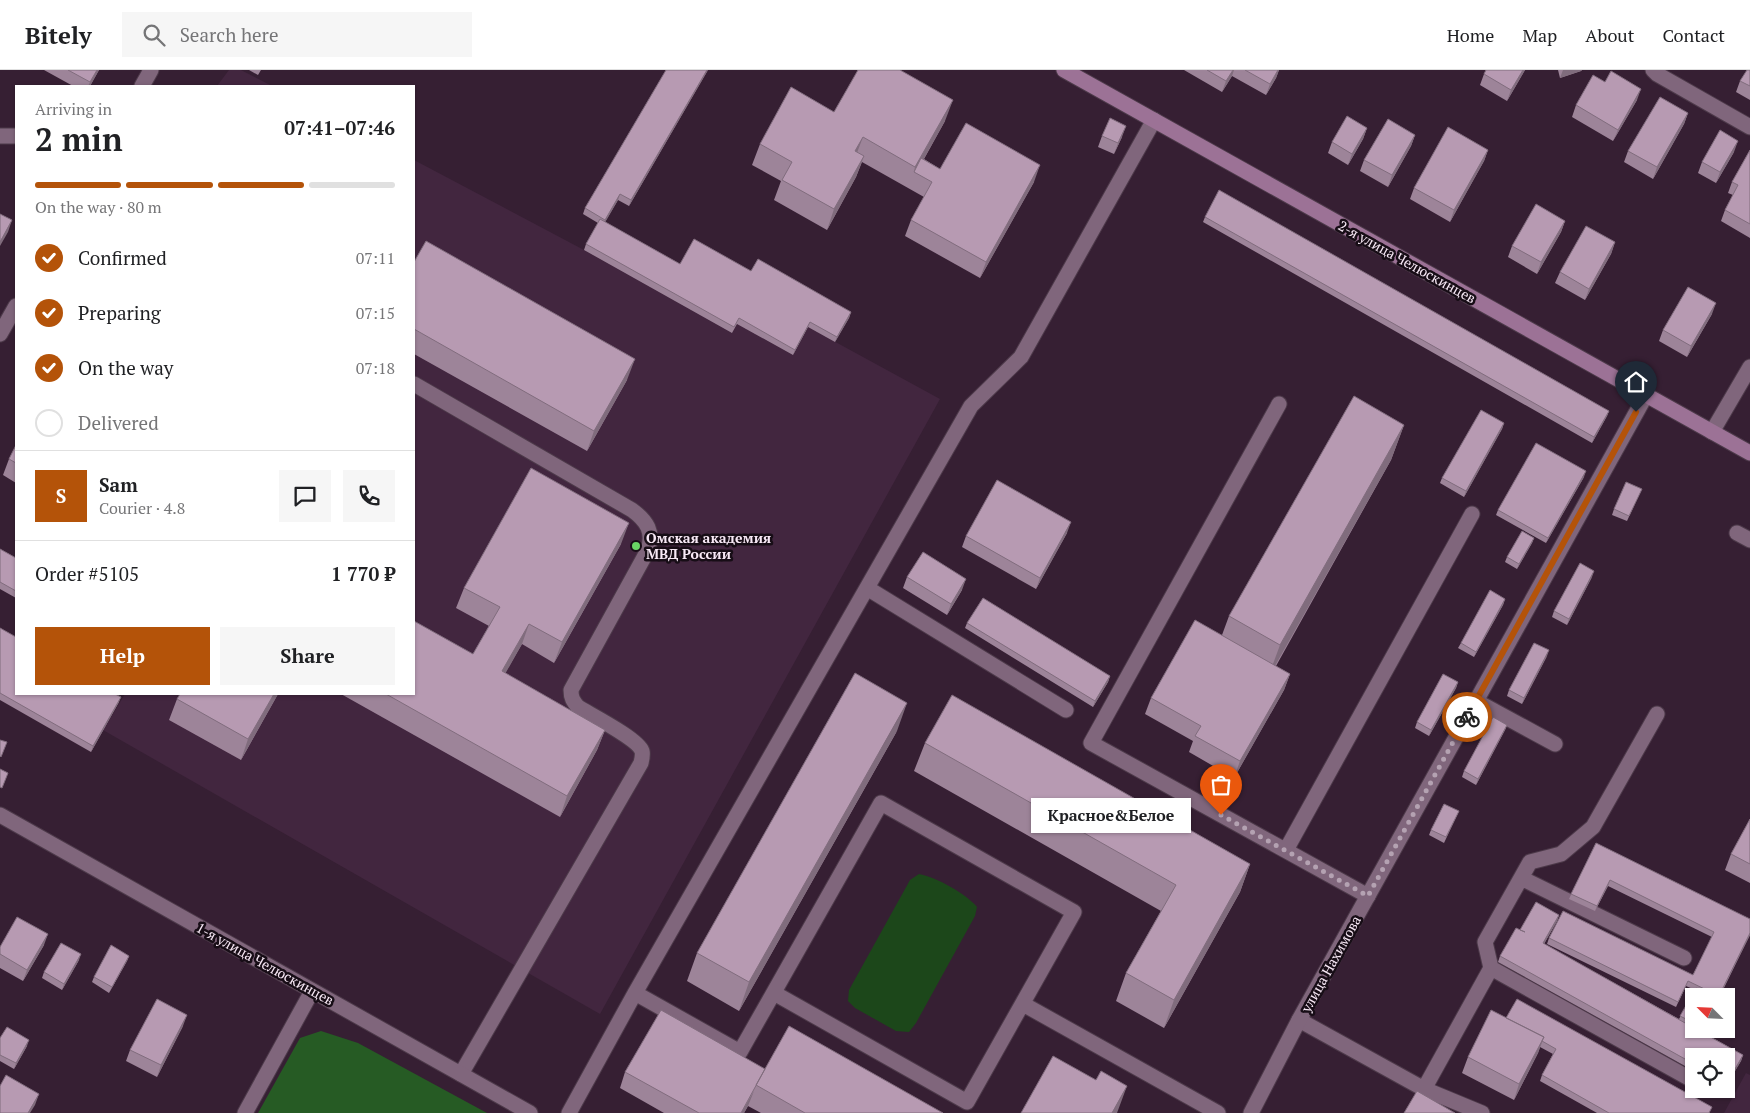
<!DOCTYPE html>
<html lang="en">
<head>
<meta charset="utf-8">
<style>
	body { margin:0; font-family:"PT Serif",serif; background:#f6f6f6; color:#202124; height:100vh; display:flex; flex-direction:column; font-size:19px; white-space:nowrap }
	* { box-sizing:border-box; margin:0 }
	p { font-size:16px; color:#757577 }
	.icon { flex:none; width:28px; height:28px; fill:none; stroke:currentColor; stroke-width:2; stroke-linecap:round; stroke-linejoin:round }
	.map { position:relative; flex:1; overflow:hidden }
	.panel { position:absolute; left:15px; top:15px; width:400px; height:610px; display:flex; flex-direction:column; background:#fff; border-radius:0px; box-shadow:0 1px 4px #0004 }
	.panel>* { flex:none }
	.needle { width:32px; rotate:294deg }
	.controls { position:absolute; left:1685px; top:918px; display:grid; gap:10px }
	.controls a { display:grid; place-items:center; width:50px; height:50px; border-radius:0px; background:#fff; box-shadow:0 1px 4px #0004; font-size:25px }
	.pin { position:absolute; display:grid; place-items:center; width:42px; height:42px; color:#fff; margin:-51px -21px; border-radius:50% 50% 50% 0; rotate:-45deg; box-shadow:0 0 5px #0007 }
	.pin .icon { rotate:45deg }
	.courier { position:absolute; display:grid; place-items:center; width:50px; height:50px; margin:-25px; border:4px solid #b45309; border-radius:50%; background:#fff; color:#222; box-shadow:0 1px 6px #0007 }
	.bubble { position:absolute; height:35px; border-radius:0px; background:#fff; box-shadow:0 1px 4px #0004; font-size:16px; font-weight:600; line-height:35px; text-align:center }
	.headline em { font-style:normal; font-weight:600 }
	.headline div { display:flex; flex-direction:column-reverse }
	.headline { display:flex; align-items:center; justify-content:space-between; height:85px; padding:0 20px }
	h1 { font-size:32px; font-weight:600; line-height:38px }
	.bar { display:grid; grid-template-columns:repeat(4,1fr); gap:8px 5px; align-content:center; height:60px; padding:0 20px }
	.bar i { height:6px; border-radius:4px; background:#e0e0e0 }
	.bar .active { background:#b45309 }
	.bar p { grid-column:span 4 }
	.line { display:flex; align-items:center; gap:12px; padding:0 20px; border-top:1px solid #e0e0e0 }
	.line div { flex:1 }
	.round { display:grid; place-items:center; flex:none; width:52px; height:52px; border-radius:0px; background:#f6f6f6 }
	ol { padding:0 20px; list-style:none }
	li { display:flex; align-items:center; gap:15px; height:55px }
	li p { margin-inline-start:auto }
	li .icon { padding:5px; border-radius:50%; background:#b45309; color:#fff; stroke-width:4 }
	li:last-child { color:#757577 }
	li i { width:28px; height:28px; border:2px solid #e0e0e0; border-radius:50% }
	.button { display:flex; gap:10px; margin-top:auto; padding:10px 20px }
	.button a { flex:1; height:58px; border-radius:0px; background:#b45309; color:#fff; font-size:20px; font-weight:600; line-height:58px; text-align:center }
	.button a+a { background:#f6f6f6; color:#202124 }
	header { display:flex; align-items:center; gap:30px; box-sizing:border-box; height:70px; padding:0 25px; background:#fff; border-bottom:1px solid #e0e0e0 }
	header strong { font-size:24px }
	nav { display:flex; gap:28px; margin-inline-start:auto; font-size:18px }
	.search { width:350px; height:45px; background:#f6f6f6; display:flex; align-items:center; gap:12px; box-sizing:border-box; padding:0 18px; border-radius:0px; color:#757577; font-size:19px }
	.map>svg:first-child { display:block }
	.built { fill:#42263f }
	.green { fill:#1c471a }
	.forest { fill:#265b24 }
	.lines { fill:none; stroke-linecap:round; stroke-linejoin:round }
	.lane-casing { stroke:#4d3a4a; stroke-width:17 }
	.street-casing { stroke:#4d3a4a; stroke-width:17 }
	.secondary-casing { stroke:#4d3a4a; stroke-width:17 }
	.lane { stroke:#80667c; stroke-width:15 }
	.street { stroke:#80667c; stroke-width:15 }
	.secondary { stroke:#9c7296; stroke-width:15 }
	.wall { fill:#9d8499 }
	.shaded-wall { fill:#806c7d }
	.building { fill:#b79ab2; stroke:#806c7d }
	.done { stroke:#b4a2b2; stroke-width:5; stroke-dasharray:0 9 }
	.route { stroke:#b45309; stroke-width:6 }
	.poi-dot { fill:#69d464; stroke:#170d16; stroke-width:2 }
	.labels { text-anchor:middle; stroke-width:5; stroke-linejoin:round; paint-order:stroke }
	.street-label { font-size:14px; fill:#f8e9f6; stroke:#170d16 }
	.poi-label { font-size:14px; font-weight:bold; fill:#f8e9f6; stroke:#170d16; text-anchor:start }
</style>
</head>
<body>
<header>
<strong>Bitely</strong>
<div class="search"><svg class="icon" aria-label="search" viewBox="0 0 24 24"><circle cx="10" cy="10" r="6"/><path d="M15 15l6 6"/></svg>Search here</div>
<nav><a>Home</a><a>Map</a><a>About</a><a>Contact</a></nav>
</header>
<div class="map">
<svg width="1750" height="1043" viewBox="0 0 1750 1043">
	<rect width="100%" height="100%" fill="#361f33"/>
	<path class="built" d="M229,0h12l31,16h-55z
		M414,90l170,90 148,83 5,-9 56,31 15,-28 132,72 -340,615 -497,-284 22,-36h289z
		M1746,1003l4,2v38h-26z"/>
	<path class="green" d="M919,804c17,3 46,19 58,33l-2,9 -59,107 -7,9 -13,-1 -41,-23 -7,-7 1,-11 61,-110z"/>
	<path class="forest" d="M321,961l37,12 129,70h-229l42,-75z"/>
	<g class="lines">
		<defs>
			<path id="lane" d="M1653,0l4,4 93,53
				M0,66h16
				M414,314l218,126c15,11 22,22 16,40l-77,140c0,8 2,11 7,17 13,8 60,32 64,44 1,4 0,8 -1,12l-180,311
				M1279,334l-188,339 277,153
				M1737,463l13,7
				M867,518l199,122
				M1476,631l79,43
				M1286,780l186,-336
				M1521,808l163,80
				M1491,898l203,113
				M635,923l105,59 141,-249 193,109 -107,190 -193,-109
				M1023,934l195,109
				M1299,950l125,69 67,-121 -6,-26 45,-80 31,-8 32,-27 64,-113
				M1424,1019l58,24
				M245,1043l67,-122
				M569,1043l66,-120 336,-587 50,-49 133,-237"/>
			<path id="street" d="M142,16l9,-16
				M0,264l16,-28
				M1712,362l38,-65
				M0,745l530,298
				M1251,1043l48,-93 347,-625"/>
			<path id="secondary" d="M1064,0l686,383"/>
		</defs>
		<use href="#lane" class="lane-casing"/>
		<use href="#street" class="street-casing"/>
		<use href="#secondary" class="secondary-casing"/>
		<use href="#lane" class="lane"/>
		<use href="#street" class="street"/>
		<use href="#secondary" class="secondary"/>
	</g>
	<path class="wall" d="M44,0h55l-9,16h-17z
		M249,0h12l-3,5z
		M708,0l-79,136 -11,-6 -13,22 75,42 71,7 100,41 -2,6 -14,24 -27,-15 -15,28 -56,-31 -5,9 -148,-83 2,-6 12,-21 -15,-9 2,-6z
		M1184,0h95l-3,8 -10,17 -34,-19 -10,16z
		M1525,0l-18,31 -27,-16 4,-11z
		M1558,0h24l-1,1 -21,7z
		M1750,0v30l-14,-8 4,-11z
		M1637,30l-24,41 -41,-24 4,-12z
		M834,42l111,9 -21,38 16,10 94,13 -54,96 -75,-42 6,-16 13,-23 -62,-35 -6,15 -29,53 -53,-30 7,-19 -29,-16 8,-21z
		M1688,43l-4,11 -31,55 -29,-17 4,-11z
		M1367,58l-4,11 -15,26 -20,-12 4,-11z
		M1415,65l-4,11 -23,41 -28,-16 4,-11z
		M1102,66l20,1 -8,17 -16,-7z
		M1488,80l-4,11 -34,61 -40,-23 4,-11z
		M1750,80v88l-29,-17 4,-11 8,-15 -5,-2 4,-11z
		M1734,82l-18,31 -18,-10 4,-11z
		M1205,147l404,194 -2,5 -15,27 -389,-221z
		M1565,151l-4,11 -24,42 -29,-17 4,-11z
		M1615,172l-4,12 -26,46 -30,-17 5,-11z
		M414,192l213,118 -40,71 -173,-97z
		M1712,244l-25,43 -28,-16 4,-11z
		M1504,353l-2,6 -38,68 -24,-14 2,-5z
		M1404,355l-13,35 -115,206 14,8 -6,16 -50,88 -45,-26 4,-11 -48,-27 6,-16 71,-63 7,-19z
		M16,375v38l-13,-8 6,-16z
		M1584,407l-38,66 -50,-28 2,-5z
		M1639,425l-12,26 -15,-6 2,-6z
		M1067,463l-31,56 -74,-42 4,-11z
		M1534,468l-2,5 -15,26 -12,-7 2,-5z
		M621,474l-67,119 -32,-19 -17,29 100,57 -8,20 -37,67 -219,-123h73l59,-40 16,-28 -33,-18 8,-20z
		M0,479l16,9v40l-16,-9z
		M907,507l55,13 -15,25 -44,-27z
		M1592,507l-25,48 -15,-8 2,-6z
		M1505,529l-2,6 -29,52 -16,-9 3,-5z
		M967,553l143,53 -2,6 -15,25 -128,-79z
		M0,558l119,74 -28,50 -91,-52z
		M1547,586l-25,48 -15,-8 2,-6z
		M1458,612l-2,6 -27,48 -14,-8 2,-6z
		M180,624h98l-37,66 -72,-40 8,-21z
		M1507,655l-2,5 -29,55 -14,-8 2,-6z
		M897,661l-158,280 -52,-30 10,-28z
		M925,673l325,121 -10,28 -76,136 -48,-27 10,-28 35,-62 -247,-140z
		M1459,741l-15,32 -15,-8 2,-5z
		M1750,749v64l-25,-13 6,-16z
		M1596,773l154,92 -30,61h-26v33h12l-2,4 39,22 -2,6 -15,25v-30h-32v15l-196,-109 2,-6 20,-26 39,-15 -2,6 -13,23 135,75 16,-29 -9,-4 -10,21 -129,-63 2,-6 144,37 19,-38 -104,-51 -13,25 -26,-12z
		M44,875l-21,36 -23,-13v-21z
		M129,886l-2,5 -18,32 -17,-11 2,-5z
		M79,890l-17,30 -20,-12 2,-6z
		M1506,948l204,95h-113l-57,-32 2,-6 11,-21 -13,-7 -2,6 -24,47 -52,-27 6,-16z
		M183,956l-26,51 -31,-16 4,-11z
		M0,968l27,8 -13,23 -14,-8z
		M765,999l178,44h-182l-13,-7 -4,7h-80l-44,-25 5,-16z"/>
	<path class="shaded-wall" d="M97,0h2l-9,16h-2z
		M707,0h1l-79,136 2,-6z
		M1233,0h1l-2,6 -10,16 4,-11z
		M1278,0h1l-3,8 -10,17 4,-11z
		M1523,0h2l-18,31 4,-11z
		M1563,0h19l-1,1 -21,7z
		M1641,19l-4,11 -24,41 5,-11z
		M953,30l-8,21 -29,52 -2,-1 1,-5z
		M1688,43l-4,11 -31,55 4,-12z
		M1126,56l-4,11 -8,17 4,-11z
		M1367,58l-4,11 -15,26 4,-11z
		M1415,65l-4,11 -23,41 4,-12z
		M863,67l-8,21v-7z
		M1738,71l-4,11 -18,31 4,-11z
		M1488,80l-4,11 -34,61 4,-12z
		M864,86l-8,21 -29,53 7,-21z
		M1040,95l-6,17 -54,96 6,-16z
		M620,124l-2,6 -15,26 2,-6z
		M12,150l-4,12 -8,14v-4z
		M1565,151l-4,11 -24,42 4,-12z
		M1615,172l-4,12 -26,46 4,-11z
		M1716,233l-4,11 -25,43 4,-11z
		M851,242l-2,6 -14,24 2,-5z
		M810,252l-2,5 -15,28 2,-5z
		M635,289l-8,21 -40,71 7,-20z
		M1609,341l-2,5 -15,27 2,-6z
		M1504,353l-2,6 -38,68 2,-6z
		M1404,355l-13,35 -124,220 13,-35z
		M1586,401l-2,6 -38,66 2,-5z
		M1071,452l-4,11 -31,56 4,-11z
		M629,453l-8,21 -67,119 8,-21z
		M1534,468l-2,5 -15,26 2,-5z
		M1594,501l-2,6 -25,48 2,-6z
		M966,509l-4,11 -15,25 4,-11z
		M1505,529l-2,6 -29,52 2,-5z
		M529,554l-7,20 -27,48 7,-21z
		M1549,580l-2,6 -25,48 2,-6z
		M1290,604l-6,16 -50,88 6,-17z
		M1110,606l-2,6 -15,25 2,-6z
		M1458,612l-2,6 -27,48 2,-6z
		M274,624h4l-37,66 7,-21z
		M121,627l-2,5 -28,50 2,-6z
		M907,633l-10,28 -158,280 10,-29z
		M1507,655l-2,5 -29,55 2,-6z
		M605,660l-8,20 -37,67 7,-21z
		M1250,794l-10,28 -76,136 10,-28z
		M1610,810l-2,6 -13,25 2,-5z
		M1559,845l-2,6 -16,28 2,-6z
		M1750,863v2l-31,61z
		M48,864l-4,11 -21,36 4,-11z
		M81,884l-2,6 -17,30 2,-6z
		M129,886l-2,5 -18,32 3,-6z
		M187,945l-4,11 -26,51 4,-12z
		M1544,967l-6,16 -24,47 5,-16z
		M29,970l-2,6 -13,23 2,-6z
		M1743,985l-2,6 -15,25 1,-3z
		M1127,1016l-10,27h-5z
		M754,1021l-6,15 -4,7h-3z
		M39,1024l-4,11 -5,8h-2z"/>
	<path class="building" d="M68,0h29l-7,12z
		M666,0h41l-76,130 -11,-6 -15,26 -20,-12z
		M858,0h42l53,30 -38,67 -52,-30 -8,14 9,5 -30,53 -52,-29 10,-18 -32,-18 31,-57 43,25z
		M1207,0h26l-7,11z
		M1245,0h33l-8,14z
		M1486,0h37l-12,20 -27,-16z
		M1747,0h3v16l-10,-5z
		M1611,1l30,18 -23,41 -42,-25 17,-30 12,7z
		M1660,27l28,16 -31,54 -29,-16z
		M1347,46l20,12 -15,26 -20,-12z
		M1110,48l16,8 -8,17 -16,-7z
		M1388,49l27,16 -23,40 -28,-15z
		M966,53l74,42 -54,97 -75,-42 21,-38 -18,-10 7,-14 19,11z
		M1448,57l40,23 -34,60 -40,-22z
		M1720,60l18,11 -18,31 -18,-10z
		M1750,80v74l-25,-14 13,-25 -6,-3z
		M1219,120l390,221 -15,26 -389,-220z
		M1536,134l29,17 -24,41 -29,-16z
		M0,144l12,6 -12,22z
		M600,149l80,45 14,-25 57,32 7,-12 93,53 -14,25 -27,-15 -15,28 -56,-32 -5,9 -148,-83z
		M1586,156l29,16 -26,47 -29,-17z
		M426,171l209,118 -41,72 -180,-102v-67z
		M1688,217l28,16 -25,43 -28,-16z
		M1354,326l50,29 -124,220 -51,-29z
		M1481,340l23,13 -38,68 -24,-13z
		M1536,373l50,28 -38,67 -50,-28z
		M16,375v18l-7,-4z
		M531,398l98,55 -67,119 -33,-18 -27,47 103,59 -38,66 -181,-102h28v-73l59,33 27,-47 -36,-19z
		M997,410l74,42 -31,56 -74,-42z
		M1626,412l16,7 -13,27 -15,-7z
		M1522,461l12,7 -15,26 -12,-7z
		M0,479l16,9v33l-16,-9z
		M923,482l43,27 -15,25 -44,-27z
		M1580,493l14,8 -25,48 -15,-8z
		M1490,520l15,9 -29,53 -15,-9z
		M983,528l127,78 -15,25 -128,-78z
		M1195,550l95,54 -50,87 -45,-25 6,-10 -50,-28z
		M0,558l16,9v57h99l6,3 -28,49 -93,-53z
		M1534,573l15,7 -25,48 -15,-8z
		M855,603l52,30 -158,279 -52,-29z
		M1443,604l15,8 -27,48 -14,-8z
		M180,624h94l-26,45 -71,-40z
		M952,625l298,169 -76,136 -48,-27 50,-88 -251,-142z
		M1493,647l14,8 -29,54 -14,-8z
		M0,670l7,2 -6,15 -1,-1z
		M0,699l8,4 -6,15 -2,-1z
		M1444,734l15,7 -13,26 -15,-7z
		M1750,749v45l-19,-10z
		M1596,773l154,76v14l-31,63 -31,-15 -10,21 -129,-64 14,-27 130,64 21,-43 -104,-52 -13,26 -26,-12z
		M1536,832l23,13 -16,28 151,85v1h2l47,26 -16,28 -1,-1v-26h-32v8l-194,-108 16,-28 9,4 -5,-2z
		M17,847l31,17 -21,36 -27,-16v-7z
		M61,873l20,11 -17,30 -20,-12z
		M111,875l18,11 -17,31 -18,-10z
		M1696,918l14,8h-16v27l-14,-7z
		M157,929l30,16 -26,50 -31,-15z
		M1517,929l195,108 -3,6h-100l-67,-38 14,-26 -14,-8 2,-4 -38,-19z
		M661,940l104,59 -24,44h-42l-74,-41z
		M1491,940l53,27 -25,47 -51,-27z
		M789,956l154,87h-138l-49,-28z
		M7,957l22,13 -13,23 -16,-8v-17z
		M1053,986l43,24 5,-9 26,15 -15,27h-91z
		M6,1005l33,19 -11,19h-28v-27z
		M1417,1021l38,22h-51z"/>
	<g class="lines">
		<path class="done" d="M1221,745l147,81 99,-179"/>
		<path class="route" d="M1467,647l169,-305"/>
	</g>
	<circle class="poi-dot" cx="636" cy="476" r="5"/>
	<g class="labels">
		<g class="street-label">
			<text transform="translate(1407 192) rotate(29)" y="5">2-я улица Челюскинцев</text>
			<text transform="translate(265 894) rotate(29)" y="5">1-я улица Челюскинцев</text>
			<text transform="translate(1331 894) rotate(-61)" y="5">улица Нахимова</text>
		</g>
		<g class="poi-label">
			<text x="646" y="473">Омская академия<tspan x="646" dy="16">МВД России</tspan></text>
		</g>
	</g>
</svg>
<div class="controls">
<a><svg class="needle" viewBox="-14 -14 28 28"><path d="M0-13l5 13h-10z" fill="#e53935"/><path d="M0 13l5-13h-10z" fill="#757577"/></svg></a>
<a><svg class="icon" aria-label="locate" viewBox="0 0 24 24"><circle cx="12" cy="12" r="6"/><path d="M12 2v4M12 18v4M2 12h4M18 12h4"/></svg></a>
</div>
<div class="pin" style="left:1221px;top:745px;background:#ea580c"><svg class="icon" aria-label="bag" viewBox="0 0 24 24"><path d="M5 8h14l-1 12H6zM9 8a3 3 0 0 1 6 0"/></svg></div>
<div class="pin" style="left:1636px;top:342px;background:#1f2937"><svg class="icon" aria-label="home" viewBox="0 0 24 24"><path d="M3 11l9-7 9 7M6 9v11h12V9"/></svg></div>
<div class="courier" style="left:1467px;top:647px"><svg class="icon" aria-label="bike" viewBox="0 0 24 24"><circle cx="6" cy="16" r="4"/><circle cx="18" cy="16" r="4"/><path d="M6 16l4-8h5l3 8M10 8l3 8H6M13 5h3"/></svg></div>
<div class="bubble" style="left:1031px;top:728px;width:160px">Красное&amp;Белое</div>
<section class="panel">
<div class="headline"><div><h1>2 min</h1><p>Arriving in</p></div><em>07:41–07:46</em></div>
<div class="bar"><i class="active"></i><i class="active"></i><i class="active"></i><i></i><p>On the way · 80 m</p></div>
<ol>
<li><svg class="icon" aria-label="check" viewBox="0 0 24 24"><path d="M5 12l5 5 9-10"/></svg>Confirmed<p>07:11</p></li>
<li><svg class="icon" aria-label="check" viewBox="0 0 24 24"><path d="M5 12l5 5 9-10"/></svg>Preparing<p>07:15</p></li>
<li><svg class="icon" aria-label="check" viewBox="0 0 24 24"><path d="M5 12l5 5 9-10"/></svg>On the way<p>07:18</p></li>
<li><i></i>Delivered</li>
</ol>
<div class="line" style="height:90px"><b class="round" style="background:#b45309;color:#fff">S</b><div><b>Sam</b><p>Courier · 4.8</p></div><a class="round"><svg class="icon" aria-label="chat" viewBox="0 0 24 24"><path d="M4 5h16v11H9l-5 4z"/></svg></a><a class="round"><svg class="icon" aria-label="phone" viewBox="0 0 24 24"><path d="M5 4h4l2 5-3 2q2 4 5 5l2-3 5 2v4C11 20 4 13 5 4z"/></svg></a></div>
<div class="line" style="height:65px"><div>Order #5105</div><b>1 770 ₽</b></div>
<div class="button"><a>Help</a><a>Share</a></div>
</section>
</div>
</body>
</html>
